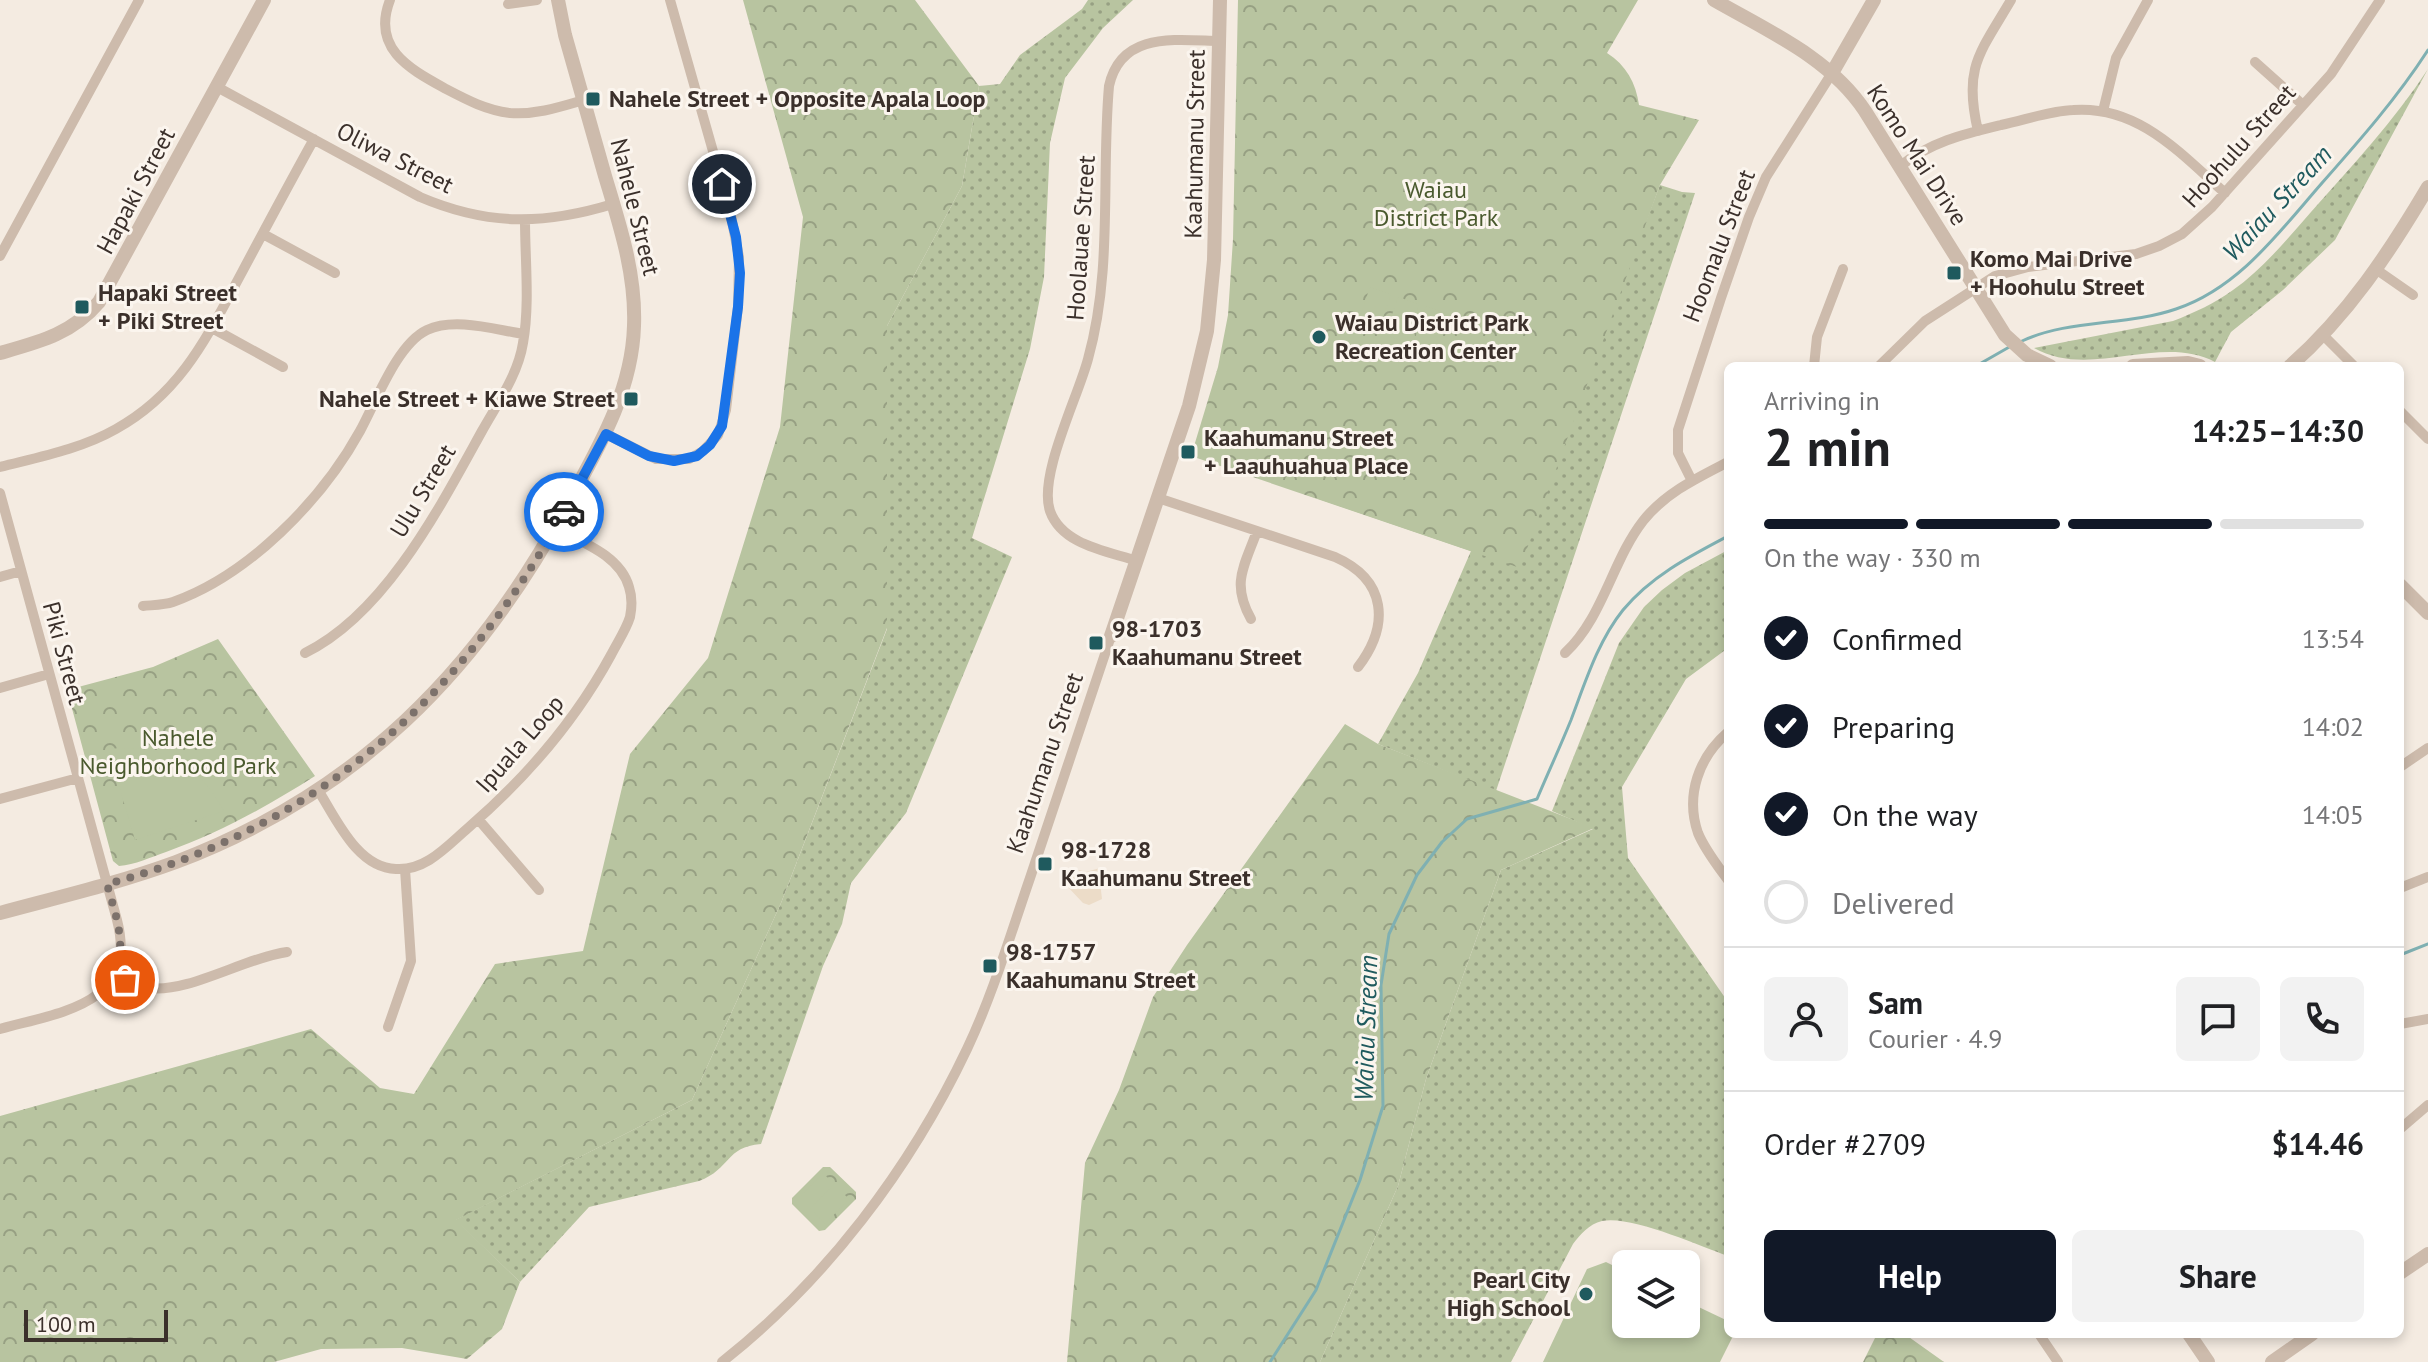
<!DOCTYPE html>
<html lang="en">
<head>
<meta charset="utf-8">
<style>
	body { margin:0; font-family:"PT Sans",sans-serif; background:#f2f2f2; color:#202124; height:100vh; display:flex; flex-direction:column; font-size:30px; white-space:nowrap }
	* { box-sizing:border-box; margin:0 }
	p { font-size:26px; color:#757577 }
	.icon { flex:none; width:44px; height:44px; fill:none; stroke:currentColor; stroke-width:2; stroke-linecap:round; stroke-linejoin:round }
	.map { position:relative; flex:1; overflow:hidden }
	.panel { position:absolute; left:1724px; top:362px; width:680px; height:976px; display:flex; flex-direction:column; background:#fff; border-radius:12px; box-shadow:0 4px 12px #0003 }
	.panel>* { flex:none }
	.controls { position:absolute; left:1612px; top:1250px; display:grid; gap:16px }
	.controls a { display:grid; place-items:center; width:88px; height:88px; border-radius:12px; background:#fff; box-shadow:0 4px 12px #0003; font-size:40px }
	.scale { position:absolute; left:24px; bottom:20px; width:144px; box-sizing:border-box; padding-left:8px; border:4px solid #3b302b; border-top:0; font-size:22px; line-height:28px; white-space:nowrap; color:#3b302b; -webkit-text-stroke:6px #fbf5ee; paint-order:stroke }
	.pin { position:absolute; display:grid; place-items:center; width:68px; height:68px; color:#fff; margin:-34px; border:4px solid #fff; border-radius:50%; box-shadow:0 2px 8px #0007 }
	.courier { position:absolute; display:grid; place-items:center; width:80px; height:80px; margin:-40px; border:6px solid #1a73e8; border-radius:50%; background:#fff; color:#222; box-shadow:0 2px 10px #0007 }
	.overview em { font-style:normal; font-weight:600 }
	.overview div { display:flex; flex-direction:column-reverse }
	.overview { display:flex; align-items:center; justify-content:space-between; height:136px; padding:0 40px }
	h1 { font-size:52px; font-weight:600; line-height:60px }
	.bar { display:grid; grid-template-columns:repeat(4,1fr); gap:12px 8px; align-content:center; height:96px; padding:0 40px }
	.bar i { height:10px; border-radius:6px; background:#e0e0e0 }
	.bar .active { background:#111827 }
	.bar p { grid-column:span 4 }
	.line { display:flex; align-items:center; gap:20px; padding:0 40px; border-top:2px solid #e0e0e0 }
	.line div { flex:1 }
	.round { display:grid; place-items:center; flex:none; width:84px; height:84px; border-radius:12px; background:#f2f2f2 }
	ol { padding:0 40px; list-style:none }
	li { display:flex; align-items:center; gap:24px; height:88px }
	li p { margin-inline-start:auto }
	li .icon { padding:8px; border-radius:50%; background:#111827; color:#fff; stroke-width:4 }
	li:last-child { color:#757577 }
	li i { width:44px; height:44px; border:4px solid #e0e0e0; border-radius:50% }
	.primary-button { display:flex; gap:16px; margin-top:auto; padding:16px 40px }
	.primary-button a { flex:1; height:92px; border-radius:12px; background:#111827; color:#fff; font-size:32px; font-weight:600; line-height:92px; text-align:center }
	.primary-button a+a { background:#f2f2f2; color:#202124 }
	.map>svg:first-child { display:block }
	.grass { fill:url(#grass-dots) }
	.forest { fill:url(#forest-crowns) }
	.pitch { fill:#b8c4a0 }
	.plaza { fill:#ecdcc8 }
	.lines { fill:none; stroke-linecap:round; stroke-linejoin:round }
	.stream { stroke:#7fb0b2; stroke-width:3 }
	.minor { stroke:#cdbbac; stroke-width:10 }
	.tertiary { stroke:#cdbbac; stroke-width:14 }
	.done { stroke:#7c716b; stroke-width:8; stroke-dasharray:0 14.4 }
	.route { stroke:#1a73e8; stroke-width:10 }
	.poi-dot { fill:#1f5a5e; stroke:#fbf5ee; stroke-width:3 }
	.labels { text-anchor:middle; stroke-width:6; stroke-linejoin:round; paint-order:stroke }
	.poi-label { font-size:24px; font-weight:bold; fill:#3b302b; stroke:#fbf5ee; text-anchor:start }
	.street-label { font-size:24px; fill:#3b302b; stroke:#fbf5ee }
	.park-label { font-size:24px; fill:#4a5a2e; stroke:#fbf5ee }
	.water-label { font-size:26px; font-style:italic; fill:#1f5a5e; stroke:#fbf5ee }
</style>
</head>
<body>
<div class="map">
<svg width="2428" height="1362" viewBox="0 0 2428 1362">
	<defs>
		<pattern id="grass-dots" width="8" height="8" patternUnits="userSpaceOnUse" patternTransform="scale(2)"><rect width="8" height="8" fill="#b8c4a0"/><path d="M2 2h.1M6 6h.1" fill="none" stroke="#97a083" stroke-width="1.8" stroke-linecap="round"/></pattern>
		<pattern id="forest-crowns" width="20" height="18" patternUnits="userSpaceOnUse" patternTransform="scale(2)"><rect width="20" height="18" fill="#b8c4a0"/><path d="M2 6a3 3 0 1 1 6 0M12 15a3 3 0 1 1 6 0" fill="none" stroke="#97a083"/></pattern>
	</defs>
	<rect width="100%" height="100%" fill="#f4ebe1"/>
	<path class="grass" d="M1088,0h45l-30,28 -38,50 -15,65 -6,134 -14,72 -58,189 40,19 -106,256 -55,70 -9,41 -19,42 -62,178c-36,3 -30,25 -62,37l-110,26 -69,75 -65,-62 237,-120 89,-197 106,-274v-303l75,-140 17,-100 21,-2 20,-29 62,-46z
		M2428,69l-93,171 -52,50 -52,42 -16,30c-55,-29 -125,18 -181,-14l139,-27c21,-8 42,-18 60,-31 30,-21 54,-51 78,-78 41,-46 83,-91 117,-143z
		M1660,185l22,7 13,1 -199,598 -118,-47 40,-71 53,-122 -167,-57 326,-231z
		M1728,550v98l-42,31 -64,108 6,71 100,144v254c-31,-11 -97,-41 -126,-35 -13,3 -22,14 -29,23l-62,118h-191l78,-176 28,-107 75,-209 92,-41 -41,-18 67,-168 25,-36 18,-17 23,-17z"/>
	<path class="forest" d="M743,0h172l64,86 -17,100 -75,140v302l-106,275 -89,197 -236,120 64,62 -18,47 -35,30 -65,-11 -81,1 -47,13h-274v-246l311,-87 69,59 34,6 81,-130 88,-13 47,-197 78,-96 72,-231 23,-210z
		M1238,0h400l-31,53c19,12 29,30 32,52l60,15 -39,65 -140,383 -329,-112 27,-89 10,-52 5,-76z
		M218,639l97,137c-47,30 -96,57 -149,76 -15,5 -31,13 -47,14l-6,-5 -46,-171 86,-23z
		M1345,724l33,20 216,84 -93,42 -75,209 -28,107 -78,176h-253l18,-199 34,-73 34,-93 34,-52z
		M823,1167h7l26,25v7l-31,31 -6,1 -27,-27v-6z
		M1877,1334l29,1 38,27h-81z"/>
	<path class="pitch" d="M1370,287l21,7 -13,38 -21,-7z
		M1398,297l21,7 -13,38 -21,-7z
		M1426,306l21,7 -13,38 -21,-7z
		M108,749c56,-6 89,14 116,62l-89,29z
		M823,1173l11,11 -24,25 -11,-11z
		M838,1188l11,11 -24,25 -11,-12z
		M1606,1262l20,10v52h60v-23l42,20v13h6l-14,28h-177l44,-93z"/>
	<path class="plaza" d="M1100,868l3,9 -3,5 2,17 -13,6 -6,-2 -16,-17 6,-12 3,2 3,-6 7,2z"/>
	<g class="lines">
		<path class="stream" d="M2022,341c47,-22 105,-15 154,-32 63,-21 104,-78 146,-126 38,-43 75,-85 106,-133
			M1976,366l35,-20
			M2400,955l28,-11
			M1270,1362l46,-72 44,-110 23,-74 -2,-121 8,-51 28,-59 25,-33 25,-23 70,-20c11,-26 23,-52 34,-79 14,-37 27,-79 52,-110 28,-34 67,-54 105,-74"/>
		<path class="minor" d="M390,0c-19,49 20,69 56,89 21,11 40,21 64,24 26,2 50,-6 74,-13
			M508,4l29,-4
			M2255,62l48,43
			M217,87l203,110c68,29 124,28 193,7
			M2103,111l13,-53 32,-58
			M1978,131c-15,-64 2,-78 33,-131
			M1899,167c31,-25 65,-33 102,-42 24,-5 48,-14 72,-15 65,-5 107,43 152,83
			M263,234l72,39
			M0,256l139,-256
			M2377,270l36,25
			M212,328l71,39
			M2323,335l31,31
			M1814,366l3,-29 26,-68
			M1879,366l46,-45 70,-45 33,-9 108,-13 23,-8 23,-12 30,-27 119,-133 49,-74
			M2400,411l28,28
			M606,434l50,25h33l14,-8 15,-16 8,-25 12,-103 1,-50 -9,-46 -60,-211
			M0,467c39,-10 81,-18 116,-38 65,-36 91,-92 125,-155 24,-45 48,-90 73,-135
			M1692,481l-14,-28v-23l43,-132 28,-81 17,-40 66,-104
			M0,493l117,427c22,85 -57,92 -117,109
			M1158,498l177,59c52,23 55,68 23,110
			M1137,561c-30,-10 -75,-16 -87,-50 -12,-35 28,-114 38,-152 25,-89 13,-181 21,-273 12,-55 67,-46 110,-45
			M0,577l21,-6
			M143,606c10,-1 21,-1 30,-4 76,-27 149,-102 187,-171 16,-29 37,-87 67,-101 28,-13 69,0 97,4
			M1251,619c-20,-36 -7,-52 6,-88
			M305,653c80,-39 135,-146 177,-222 15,-27 36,-56 41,-88 7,-39 2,-83 2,-123
			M1565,653c38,-35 47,-92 78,-132 22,-28 54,-43 85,-59
			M0,688l49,-14
			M1728,732c-29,25 -43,63 -30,101 7,17 19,32 30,47
			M2400,767l28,-19
			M318,790c18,28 39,78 78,79 30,2 51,-23 72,-41 58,-50 106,-105 143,-173 6,-12 15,-25 19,-38 2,-10 2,-21 -1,-30 -9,-32 -48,-45 -74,-59
			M0,799l78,-21
			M478,819l61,71
			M2400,888l28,-11
			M114,975c12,5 23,12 35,13 40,5 95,-30 138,-36
			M2400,1024l28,-5
			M388,1027l23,-66 -6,-92
			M2400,1129l28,-24
			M2039,1334l19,28
			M722,1362c104,-82 188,-193 245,-313 26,-55 43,-113 63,-171 27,-81 54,-161 81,-242"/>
		<path class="tertiary" d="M1714,0c54,31 116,58 151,111l140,224 22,20 23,11
			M1832,73l42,-73
			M0,353c39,-11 72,-19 99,-51l165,-302
			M2133,366l55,-3 12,3
			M2290,366c58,-51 99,-113 138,-179
			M2400,585l28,28
			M1111,636l78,-230 18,-75 7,-71 6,-260
			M0,913c59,-16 119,-30 176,-51 180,-68 300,-189 390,-355 31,-57 66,-114 68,-181 2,-52 -14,-100 -29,-150 -13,-47 -27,-94 -40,-141l-7,-35
			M2400,1273l28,-19
			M2189,1334l19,28
			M2272,1362l40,-28"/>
	</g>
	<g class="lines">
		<path class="done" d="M125,980l-11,-5c14,-31 1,-61 -7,-91 208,-55 355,-186 457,-372"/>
		<path class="route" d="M564,512l42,-78 43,22 25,5 23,-5 13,-11 12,-19 16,-119 2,-34 -4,-36 -14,-53"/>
	</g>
	<g class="poi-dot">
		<rect x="585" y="91" width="16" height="16" rx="4"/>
		<rect x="1946" y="265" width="16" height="16" rx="4"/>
		<rect x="74" y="299" width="16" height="16" rx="4"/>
		<circle cx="1319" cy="337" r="8"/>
		<rect x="623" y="391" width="16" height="16" rx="4"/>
		<rect x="1180" y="444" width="16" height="16" rx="4"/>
		<rect x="1088" y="635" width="16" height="16" rx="4"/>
		<rect x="1037" y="856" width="16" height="16" rx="4"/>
		<rect x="982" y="958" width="16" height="16" rx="4"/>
		<circle cx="1586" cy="1294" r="8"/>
	</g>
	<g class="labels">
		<g class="poi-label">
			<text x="609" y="107">Nahele Street + Opposite Apala Loop</text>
			<text x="1970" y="267">Komo Mai Drive<tspan x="1970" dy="28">+ Hoohulu Street</tspan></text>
			<text x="98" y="301">Hapaki Street<tspan x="98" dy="28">+ Piki Street</tspan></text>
			<text x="1335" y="331">Waiau District Park<tspan x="1335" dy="28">Recreation Center</tspan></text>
			<text x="615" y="407" text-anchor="end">Nahele Street + Kiawe Street</text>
			<text x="1204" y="446">Kaahumanu Street<tspan x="1204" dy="28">+ Laauhuahua Place</tspan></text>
			<text x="1112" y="637">98-1703<tspan x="1112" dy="28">Kaahumanu Street</tspan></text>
			<text x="1061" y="858">98-1728<tspan x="1061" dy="28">Kaahumanu Street</tspan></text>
			<text x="1006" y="960">98-1757<tspan x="1006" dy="28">Kaahumanu Street</tspan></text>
			<text x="1570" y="1288" text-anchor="end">Pearl City<tspan x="1570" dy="28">High School</tspan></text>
		</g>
		<g class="street-label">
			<text transform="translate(1195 144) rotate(-89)" y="8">Kaahumanu Street</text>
			<text transform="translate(2239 146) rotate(-48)" y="8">Hoohulu Street</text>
			<text transform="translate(1917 155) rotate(57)" y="8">Komo Mai Drive</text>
			<text transform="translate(395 158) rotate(27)" y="8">Oliwa Street</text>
			<text transform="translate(136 191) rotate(-62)" y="8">Hapaki Street</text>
			<text transform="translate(635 207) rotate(76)" y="8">Nahele Street</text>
			<text transform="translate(1081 238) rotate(-86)" y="8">Hoolauae Street</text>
			<text transform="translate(1719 246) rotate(-69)" y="8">Hoomalu Street</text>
			<text transform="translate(423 491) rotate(-59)" y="8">Ulu Street</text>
			<text transform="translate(64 653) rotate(75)" y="8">Piki Street</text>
			<text transform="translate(520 744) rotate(-49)" y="8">Ipuala Loop</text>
			<text transform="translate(1045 763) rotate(-71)" y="8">Kaahumanu Street</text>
		</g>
		<g class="park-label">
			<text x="1436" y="198">Waiau<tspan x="1436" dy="28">District Park</tspan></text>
			<text x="178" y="746">Nahele<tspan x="178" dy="28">Neighborhood Park</tspan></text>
		</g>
		<g class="water-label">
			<text transform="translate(2277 203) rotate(-47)" y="9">Waiau Stream</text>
			<text transform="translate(1366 1028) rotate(-88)" y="9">Waiau Stream</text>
		</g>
	</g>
</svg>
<div class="controls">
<a><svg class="icon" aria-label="layers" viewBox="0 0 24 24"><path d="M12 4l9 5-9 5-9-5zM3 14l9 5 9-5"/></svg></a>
</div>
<div class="scale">100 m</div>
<div class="pin" style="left:125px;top:980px;background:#ea580c"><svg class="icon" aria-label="bag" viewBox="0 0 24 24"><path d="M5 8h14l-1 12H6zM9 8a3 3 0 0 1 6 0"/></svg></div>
<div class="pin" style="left:722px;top:184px;background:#1f2937"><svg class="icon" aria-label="home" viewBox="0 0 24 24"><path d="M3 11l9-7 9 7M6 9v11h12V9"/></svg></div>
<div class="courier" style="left:564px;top:512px"><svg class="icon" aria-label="car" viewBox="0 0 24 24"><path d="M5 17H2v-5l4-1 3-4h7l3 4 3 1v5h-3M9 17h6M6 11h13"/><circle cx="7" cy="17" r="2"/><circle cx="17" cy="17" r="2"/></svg></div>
<section class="panel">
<div class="overview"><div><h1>2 min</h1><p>Arriving in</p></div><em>14:25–14:30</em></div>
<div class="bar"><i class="active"></i><i class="active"></i><i class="active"></i><i></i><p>On the way · 330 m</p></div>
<ol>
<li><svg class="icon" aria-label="check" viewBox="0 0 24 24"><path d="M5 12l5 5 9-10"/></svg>Confirmed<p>13:54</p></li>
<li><svg class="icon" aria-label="check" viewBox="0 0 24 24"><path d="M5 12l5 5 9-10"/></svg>Preparing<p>14:02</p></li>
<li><svg class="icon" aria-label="check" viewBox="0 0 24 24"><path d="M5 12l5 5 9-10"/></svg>On the way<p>14:05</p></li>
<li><i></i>Delivered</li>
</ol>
<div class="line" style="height:144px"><a class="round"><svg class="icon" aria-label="person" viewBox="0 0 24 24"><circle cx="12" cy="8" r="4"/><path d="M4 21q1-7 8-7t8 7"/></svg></a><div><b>Sam</b><p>Courier · 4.9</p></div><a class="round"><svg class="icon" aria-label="chat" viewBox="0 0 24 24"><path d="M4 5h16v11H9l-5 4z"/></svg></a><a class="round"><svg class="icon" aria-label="phone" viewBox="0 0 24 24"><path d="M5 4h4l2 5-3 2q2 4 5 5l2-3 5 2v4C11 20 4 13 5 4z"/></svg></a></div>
<div class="line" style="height:104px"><div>Order #2709</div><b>$14.46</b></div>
<div class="primary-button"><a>Help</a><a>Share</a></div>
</section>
</div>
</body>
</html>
